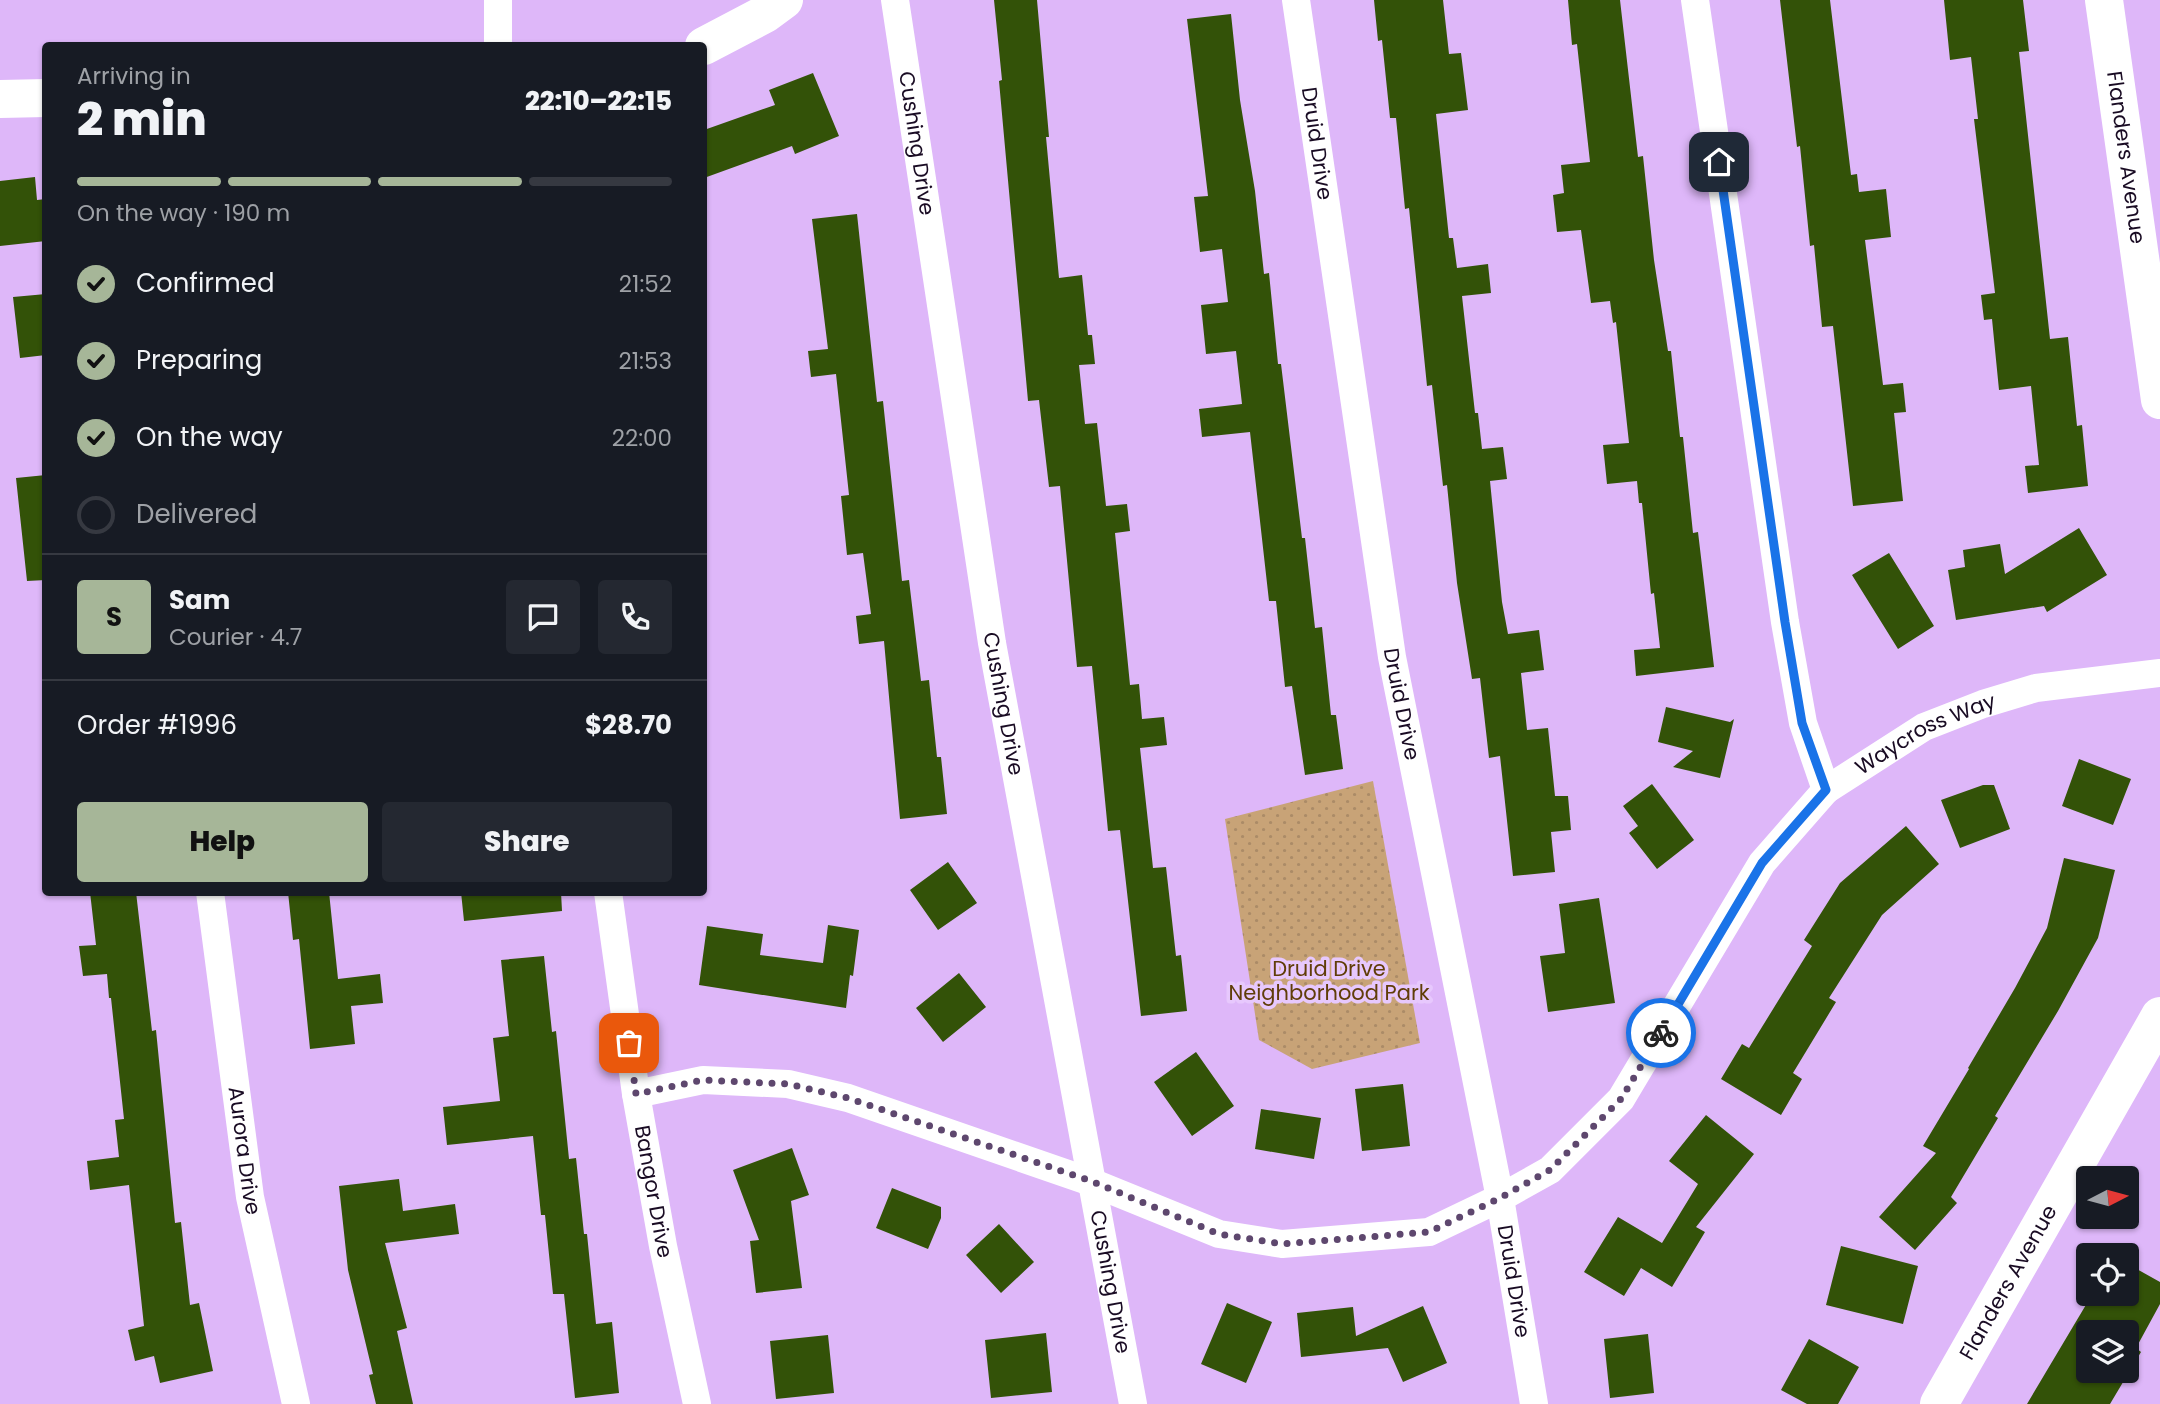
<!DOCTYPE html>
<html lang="en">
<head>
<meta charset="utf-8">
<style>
	body { margin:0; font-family:Poppins,sans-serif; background:#242831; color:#f1f3f6; height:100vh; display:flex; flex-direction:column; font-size:26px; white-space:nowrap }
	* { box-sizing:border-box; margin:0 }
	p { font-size:23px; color:#9ea1a6 }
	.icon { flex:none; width:38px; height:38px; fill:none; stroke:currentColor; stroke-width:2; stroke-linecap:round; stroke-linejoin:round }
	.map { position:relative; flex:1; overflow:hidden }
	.sheet { position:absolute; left:42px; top:42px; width:665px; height:854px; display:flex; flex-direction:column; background:#171b24; border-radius:7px; box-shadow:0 2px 5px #0004 }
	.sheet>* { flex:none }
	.needle { width:46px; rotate:84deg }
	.controls { position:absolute; left:2076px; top:1166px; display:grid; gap:14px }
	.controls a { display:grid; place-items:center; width:63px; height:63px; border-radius:7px; background:#171b24; box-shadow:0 2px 5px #0004; font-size:35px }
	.pin { position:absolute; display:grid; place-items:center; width:60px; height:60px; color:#fff; margin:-30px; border-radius:14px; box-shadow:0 4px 10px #0006 }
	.courier { position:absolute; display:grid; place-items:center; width:70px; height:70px; margin:-35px; border:5px solid #1a73e8; border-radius:50%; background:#fff; color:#222; box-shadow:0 2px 9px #0007 }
	.headline em { font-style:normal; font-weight:800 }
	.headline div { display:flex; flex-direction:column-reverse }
	.headline { display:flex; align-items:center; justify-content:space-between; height:119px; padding:0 35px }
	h1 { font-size:46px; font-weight:800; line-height:52px }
	.bar { display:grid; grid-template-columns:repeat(4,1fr); gap:10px 7px; align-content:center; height:84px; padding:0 35px }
	.bar i { height:9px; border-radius:5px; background:#363941 }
	.bar .selected { background:#a6b698 }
	.bar p { grid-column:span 4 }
	.line { display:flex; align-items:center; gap:18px; padding:0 35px; border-top:2px solid #363941 }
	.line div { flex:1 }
	.round { display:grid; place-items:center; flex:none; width:74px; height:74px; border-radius:7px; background:#242831 }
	ol { padding:0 35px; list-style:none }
	li { display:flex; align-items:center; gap:21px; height:77px }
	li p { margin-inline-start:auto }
	li .icon { padding:7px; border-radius:50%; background:#a6b698; color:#111; stroke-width:4 }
	li:last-child { color:#9ea1a6 }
	li i { width:38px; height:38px; border:4px solid #363941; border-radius:50% }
	.primary-button { display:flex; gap:14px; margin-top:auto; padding:14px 35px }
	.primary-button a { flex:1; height:80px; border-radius:7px; background:#a6b698; color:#111; font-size:28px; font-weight:800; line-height:80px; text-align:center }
	.primary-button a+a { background:#242831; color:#f1f3f6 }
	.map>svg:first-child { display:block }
	.park { fill:url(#park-dots) }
	.building { fill:#335208; fill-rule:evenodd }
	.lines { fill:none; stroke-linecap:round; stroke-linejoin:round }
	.street { stroke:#fff; stroke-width:28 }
	.secondary { stroke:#fff; stroke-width:38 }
	.done { stroke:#5e476e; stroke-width:7; stroke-dasharray:0 12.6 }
	.route { stroke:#1a73e8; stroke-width:9 }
	.labels { text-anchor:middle; stroke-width:7; stroke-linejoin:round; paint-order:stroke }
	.street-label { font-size:21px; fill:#190b23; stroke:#e7c8fd }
	.park-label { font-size:21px; fill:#603d08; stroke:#e7c8fd }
</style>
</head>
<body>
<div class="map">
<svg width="2160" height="1404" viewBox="0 0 2160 1404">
	<defs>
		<pattern id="park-dots" width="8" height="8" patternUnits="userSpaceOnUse" patternTransform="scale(1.75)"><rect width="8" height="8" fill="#c8a377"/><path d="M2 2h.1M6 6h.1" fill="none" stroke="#ab8b67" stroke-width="1.8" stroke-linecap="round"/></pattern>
	</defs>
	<rect width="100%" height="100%" fill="#deb7f9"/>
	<path class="park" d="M1373,781l47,262 -108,26 -53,-29 -34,-221z"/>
	<path class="building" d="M994,0h43l12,137h-3l13,141 23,-3 6,60h4l3,29 -16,1 6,59 12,-1 9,83 21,-2 3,27 -15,2 15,152 9,-1 3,35 22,-2 3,28 -27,3 13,120 13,-1 10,89 5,-1 6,56 -46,5 -21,-186 -12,1 -16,-165 -15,1 -17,-181 -11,1 -10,-87 -11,1 -29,-320 3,-1z
		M1374,0h69l6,54 12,-1 7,57 -32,4 13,124h4l4,30 31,-4 3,29 -29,3 13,117h3l4,36 21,-2 4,32 -17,2 12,121 6,32 31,-4 5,40 -23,3 6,57 21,-2 7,68h13l3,34 -20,2 4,40 -42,4 -13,-120 -11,2 -9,-80 -8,1 -15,-96 -10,-98 -4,1 -11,-101 -5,1 -18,-178 -4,1 -9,-91h-6l-8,-78 -4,1z
		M1568,0h52l18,157 5,-1 11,104 14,91h3l9,86h3l10,96 5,-1 16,135 -78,9 -2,-26 26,-2 -6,-55 -3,1 -9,-91h-3l-2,-22 -30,3 -4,-39 26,-2 -13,-121 -3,1 -3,-22 -19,2 -10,-73 -24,2 -4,-37 11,-2 -3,-28 29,-3 -13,-118 -5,1z
		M1780,0h50l21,175 6,-1 2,18 27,-3 5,48 -26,3 18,145 20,-2 3,29 -12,1 9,88 -50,5 -20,-180 -11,1 -8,-82 -4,1 -10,-100 -3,1z
		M1944,0h79l6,51 -10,1 31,287 18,-2 9,89 5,-1 6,61 -60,7 -3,-27 14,-1 -8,-79 -32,4 -7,-71 -8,1 -3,-25 14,-2 -21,-174h4l-7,-62 -21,3z
		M1231,14l9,86 15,91 9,83 5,-1 9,91h3l21,174h3l10,90 7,-1 9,88h5l7,54 -38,6 -13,-89 -7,1 -9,-86h-7l-19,-169 -48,5 -3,-28 43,-5 -6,-53 -30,3 -5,-49 27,-3 -6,-53 -22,3 -6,-55 14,-1 -21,-177z
		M813,73l26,63 -44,18 -3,-8 -88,32v-48l71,-25 -6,-15z
		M35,177l2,23 9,-1v42l-46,5v-65z
		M857,214l20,188 6,-1 19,180 7,-1 12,101 8,-1 8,77h4l6,57 -47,5 -16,-178 -25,3 -3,-28 15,-2 -8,-61 -16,2 -6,-59 8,-1 -13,-121 -25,3 -3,-26 20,-2 -16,-130z
		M46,294v61l-26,3 -7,-61z
		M46,475v105l-19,1 -11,-103z
		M2079,528l28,47 -60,37 -3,-6 -88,14 -8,-50 17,-3 -2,-17 37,-6 5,30z
		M1889,553l45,73 -36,23 -46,-74z
		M1666,707l64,15 4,-3 -14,59 -47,-11 20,-16 -35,-9z
		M2079,759l52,20 -18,46 -51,-19z
		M1652,784l42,56 -37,29 -28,-36 9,-7 -15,-20z
		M1983,785h11l16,44 -50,19 -19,-48z
		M1906,826l33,38 -57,51 -53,83 7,4 -43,71 9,6 -21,36 -60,-36 21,-35 7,4 63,-102 -8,-6 36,-57z
		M2064,858l51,12 -17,68 -40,73 -63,105 3,2 -47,79 6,6 -42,47 -36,-33 57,-64 -13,-7 46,-77 -1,-1 47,-80 32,-60z
		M948,862l29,41 -39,27 -28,-40z
		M90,892h46l16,139 4,-1 19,193 6,-1 9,83 9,-2 14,68 -53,12 -6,-27 -19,5 -7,-31 16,-4 -15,-141 -39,5 -3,-29 32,-4 -4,-37 9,-1 -13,-121h-2l-2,-24 -24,2 -4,-30 17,-1z
		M288,892h41l9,87 42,-5 3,29 -32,3 4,38 -45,5 -11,-110 -6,1z
		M461,892h100l1,19 -98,10z
		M1599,898l16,105 -67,9 -8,-56 25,-3 -6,-49z
		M828,925l31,5 -6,46 -3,-1 -4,33 -147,-23 8,-59 56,8 -3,21 63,8z
		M544,956l8,76 4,-1 13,128 7,-1 8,76h3l9,90 16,-2 7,71 -44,5 -11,-104h-11l-8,-79h-4l-8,-79 -86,9 -4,-38 57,-6 -7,-63 16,-2 -8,-76z
		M959,973l27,34 -43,35 -27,-34z
		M1196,1052l38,54 -42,30 -38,-54z
		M1403,1084l7,62 -48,5 -7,-62z
		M1261,1109l60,9 -7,41 -59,-10z
		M1706,1115l48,39 -58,73 9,5 -33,55 -31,-19 -17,28 -40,-24 34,-55 44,26 36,-59 -29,-23z
		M792,1148l17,47 -18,6 11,87 -46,5 -6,-52 9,-1 -26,-70z
		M399,1179l4,32 52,-7 4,30 -74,9 22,85 -10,3 16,73h-37l-7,-29 4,-1 -25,-104 -9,-84z
		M892,1188l49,19v11l-13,31 -52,-21z
		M999,1224l35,38 -33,31 -35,-38z
		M1841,1246l77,20 -15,58 -77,-19z
		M2126,1263l34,19v22l-24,44 5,4 -31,52h-83l66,-111h33zM2088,1332h38v38h-38z
		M1227,1303l45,19 -26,61 -45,-19z
		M1423,1306l24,57 -44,19 -15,-34 -87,9 -4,-44 56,-6 3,29z
		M1046,1333l6,59 -61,6 -6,-58z
		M1648,1334l6,59 -44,5 -6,-59z
		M828,1335l6,58 -58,6 -6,-58z
		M1809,1339l50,28 -21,37h-31l-26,-14z"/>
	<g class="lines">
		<g class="street">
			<path id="s1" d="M895,0l97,643 141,761"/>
			<path id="s2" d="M1296,0l96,657 108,541 34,206"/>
			<path d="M1695,0l90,622 18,101 23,67"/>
			<path d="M498,46v-46"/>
			<path id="s3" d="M210,892l40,305 46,207"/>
			<path id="s4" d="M608,892l28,202 27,152 34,158"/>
			<path id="s5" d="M636,1094l67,-14 85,4 60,14 243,84 128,52 63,10 147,-12 71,-34 50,-28 71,-71 141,-236 64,-73 98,-63 59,-23 53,-16 124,-15"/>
		</g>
		<g class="secondary">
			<path id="s6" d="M2104,0l56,400"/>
			<path d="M704,46l61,-32 19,-14"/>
			<path d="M0,99l46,-1"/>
			<path id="s7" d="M1939,1404l221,-388"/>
		</g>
	</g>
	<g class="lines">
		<path class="done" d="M629,1043l7,51 67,-14 85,4 60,14 243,83 128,53 63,10 147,-12 71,-34 50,-28 71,-71 40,-66"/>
		<path class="route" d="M1661,1033l101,-170 64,-73 -24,-67 -17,-101 -66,-460"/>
	</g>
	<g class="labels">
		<g class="street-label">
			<text dy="7" stroke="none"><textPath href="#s1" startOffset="145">Cushing Drive</textPath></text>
			<text dy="7" stroke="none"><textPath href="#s2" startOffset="145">Druid Drive</textPath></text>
			<text dy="7" stroke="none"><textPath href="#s6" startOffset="159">Flanders Avenue</textPath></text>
			<text dy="7" stroke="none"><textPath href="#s1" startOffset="712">Cushing Drive</textPath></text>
			<text dy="7" stroke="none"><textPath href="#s2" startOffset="712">Druid Drive</textPath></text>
			<text dy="7" stroke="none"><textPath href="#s5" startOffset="1545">Waycross Way</textPath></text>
			<text dy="7" stroke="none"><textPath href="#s3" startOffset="261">Aurora Drive</textPath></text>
			<text dy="7" stroke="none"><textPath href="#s4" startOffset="303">Bangor Drive</textPath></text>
			<text dy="7" stroke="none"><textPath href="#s2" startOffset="1300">Druid Drive</textPath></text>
			<text dy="7" stroke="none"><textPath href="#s1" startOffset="1300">Cushing Drive</textPath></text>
			<text dy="7" stroke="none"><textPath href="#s7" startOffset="140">Flanders Avenue</textPath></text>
		</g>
		<g class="park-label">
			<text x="1329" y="976">Druid Drive<tspan x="1329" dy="24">Neighborhood Park</tspan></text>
		</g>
	</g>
</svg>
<div class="controls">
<a><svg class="needle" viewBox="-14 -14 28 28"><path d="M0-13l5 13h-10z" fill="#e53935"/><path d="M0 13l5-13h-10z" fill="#9ea1a6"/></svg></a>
<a><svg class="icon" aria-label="locate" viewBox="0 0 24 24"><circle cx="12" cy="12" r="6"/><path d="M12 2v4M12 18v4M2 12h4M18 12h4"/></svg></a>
<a><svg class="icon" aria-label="layers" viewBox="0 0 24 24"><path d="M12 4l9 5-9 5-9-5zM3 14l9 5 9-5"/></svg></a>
</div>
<div class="pin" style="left:629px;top:1043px;background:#ea580c"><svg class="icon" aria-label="bag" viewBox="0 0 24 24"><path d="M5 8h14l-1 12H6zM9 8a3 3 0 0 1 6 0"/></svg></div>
<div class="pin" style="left:1719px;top:162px;background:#1f2937"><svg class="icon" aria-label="home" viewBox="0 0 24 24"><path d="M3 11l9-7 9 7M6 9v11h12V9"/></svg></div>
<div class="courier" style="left:1661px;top:1033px"><svg class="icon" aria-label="bike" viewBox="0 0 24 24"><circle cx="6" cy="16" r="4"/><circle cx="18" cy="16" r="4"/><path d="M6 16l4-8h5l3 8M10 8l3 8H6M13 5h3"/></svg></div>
<section class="sheet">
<div class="headline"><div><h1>2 min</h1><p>Arriving in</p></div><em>22:10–22:15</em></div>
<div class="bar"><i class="selected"></i><i class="selected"></i><i class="selected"></i><i></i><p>On the way · 190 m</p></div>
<ol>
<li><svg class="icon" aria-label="check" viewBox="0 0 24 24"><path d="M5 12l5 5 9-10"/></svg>Confirmed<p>21:52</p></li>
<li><svg class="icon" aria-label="check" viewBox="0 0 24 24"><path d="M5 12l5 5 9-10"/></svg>Preparing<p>21:53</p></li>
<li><svg class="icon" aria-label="check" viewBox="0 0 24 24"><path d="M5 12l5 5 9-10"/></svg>On the way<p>22:00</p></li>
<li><i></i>Delivered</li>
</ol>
<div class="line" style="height:126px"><b class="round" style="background:#a6b698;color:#111">S</b><div><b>Sam</b><p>Courier · 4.7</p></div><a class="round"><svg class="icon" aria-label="chat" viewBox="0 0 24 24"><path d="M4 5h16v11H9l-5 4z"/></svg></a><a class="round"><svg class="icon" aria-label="phone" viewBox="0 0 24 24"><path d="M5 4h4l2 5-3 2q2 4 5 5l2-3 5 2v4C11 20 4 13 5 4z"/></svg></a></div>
<div class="line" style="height:91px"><div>Order #1996</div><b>$28.70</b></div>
<div class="primary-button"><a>Help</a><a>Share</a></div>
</section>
</div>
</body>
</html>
